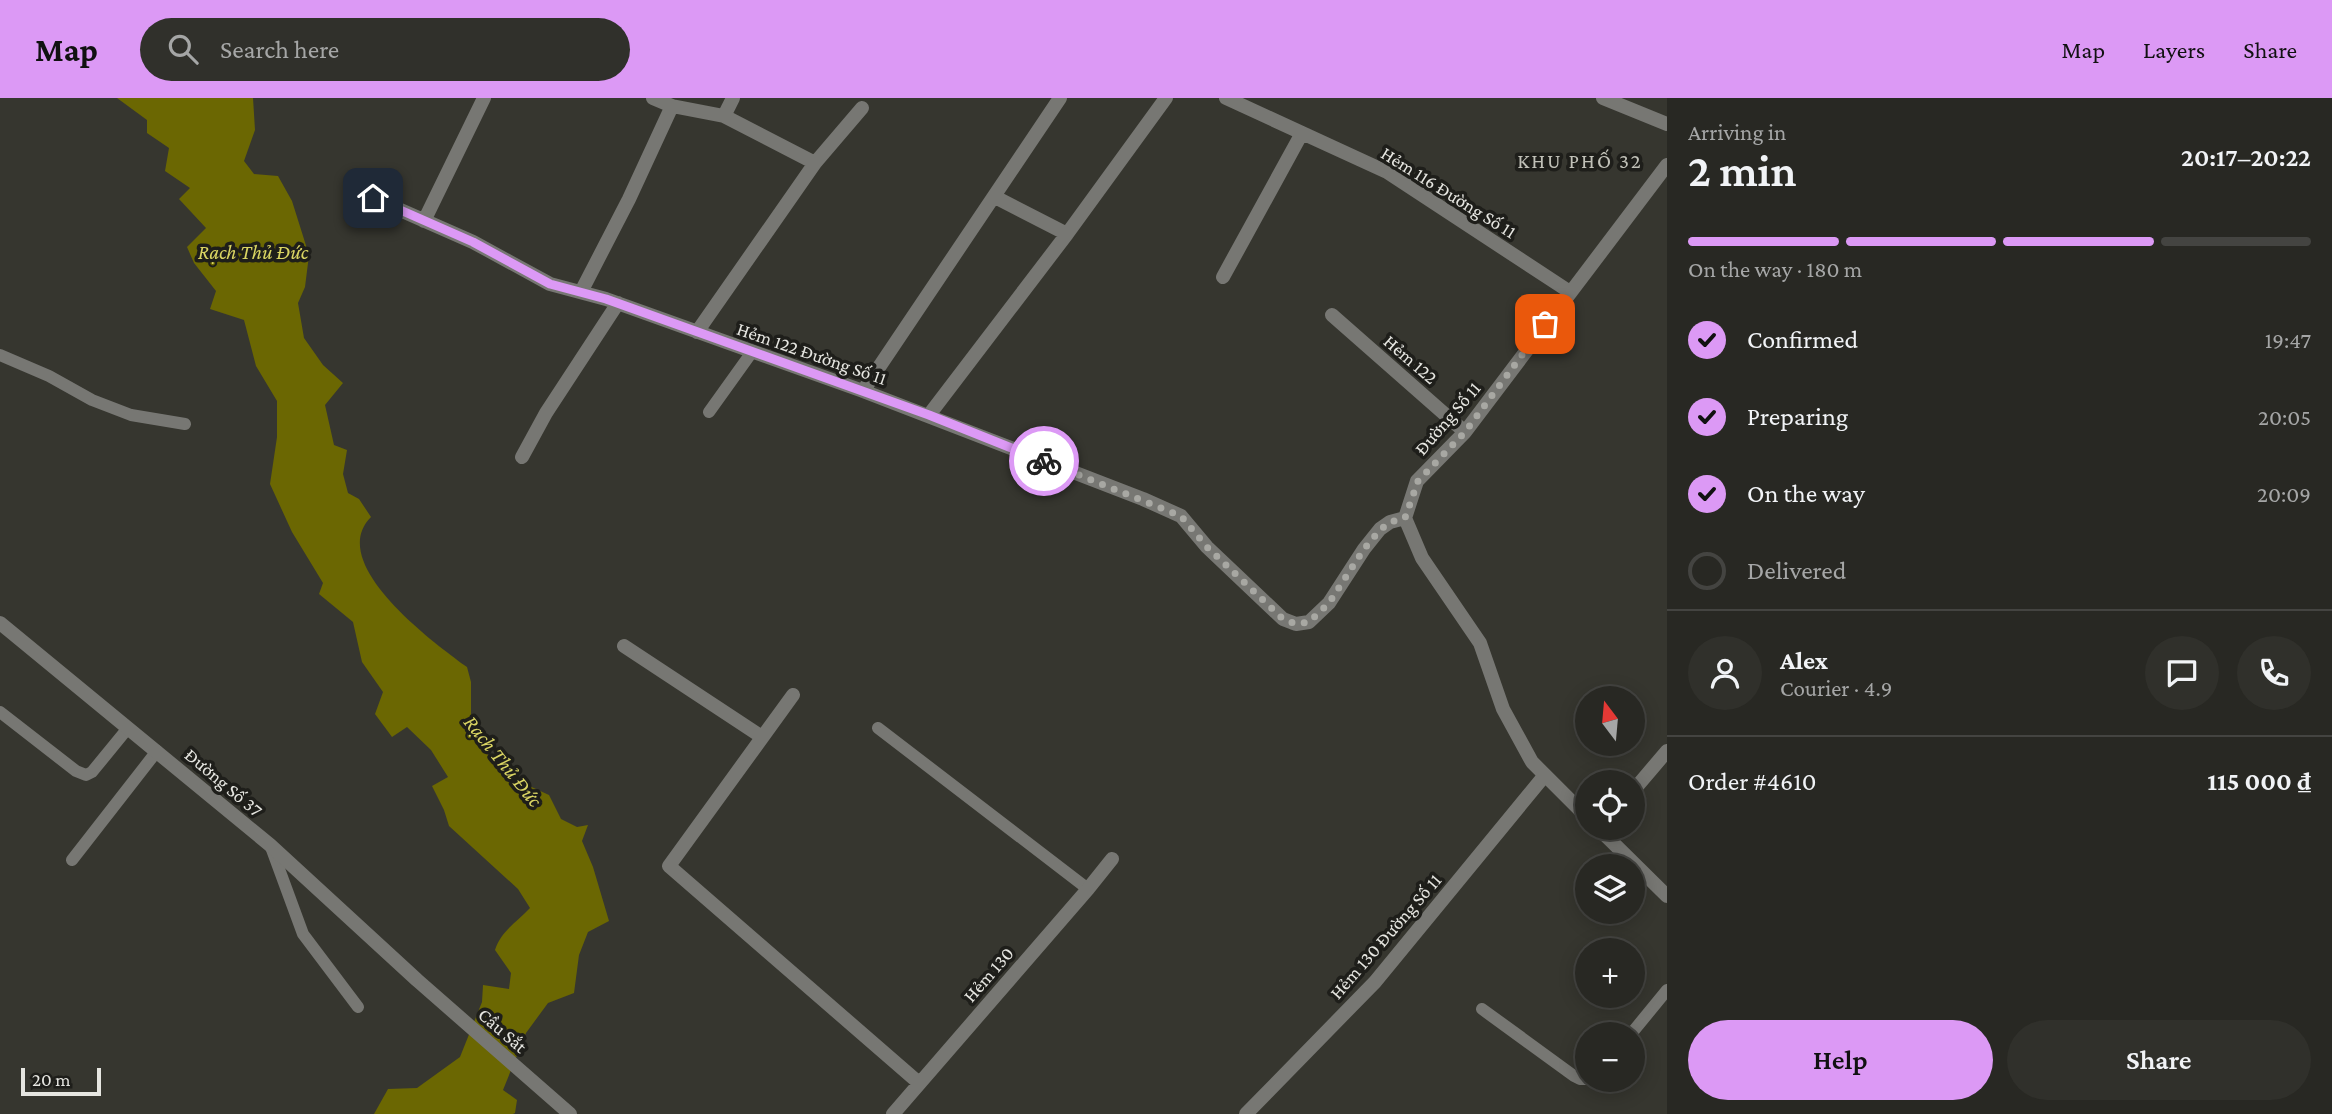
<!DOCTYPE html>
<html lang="en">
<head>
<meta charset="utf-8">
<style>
	body { margin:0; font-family:"Crimson Pro",serif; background:#30302b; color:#f1f3f6; height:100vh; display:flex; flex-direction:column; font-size:26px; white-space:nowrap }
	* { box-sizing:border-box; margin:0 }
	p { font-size:23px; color:#a5a6a6 }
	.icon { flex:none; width:38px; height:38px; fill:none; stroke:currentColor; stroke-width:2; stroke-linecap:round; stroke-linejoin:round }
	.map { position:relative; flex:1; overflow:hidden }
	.panel { display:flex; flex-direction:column; background:#282823; width:665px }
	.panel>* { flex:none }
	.needle { width:46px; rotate:344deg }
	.fabs { position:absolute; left:1575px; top:588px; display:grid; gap:14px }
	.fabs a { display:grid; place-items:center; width:70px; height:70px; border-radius:50%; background:#282823; box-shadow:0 4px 18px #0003,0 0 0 2px #444441; font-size:35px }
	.scale { position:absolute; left:21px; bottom:18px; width:80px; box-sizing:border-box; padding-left:7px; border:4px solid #e6e6e1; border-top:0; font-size:19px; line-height:24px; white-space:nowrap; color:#e6e6e1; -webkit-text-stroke:5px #1e1e1a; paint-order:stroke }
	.pin { position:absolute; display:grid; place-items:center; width:60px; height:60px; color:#fff; margin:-30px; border-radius:14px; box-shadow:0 4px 10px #0006 }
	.courier { position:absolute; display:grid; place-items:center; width:70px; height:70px; margin:-35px; border:5px solid #dc99f5; border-radius:50%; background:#fff; color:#222; box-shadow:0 2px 9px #0007 }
	.summary em { font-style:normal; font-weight:600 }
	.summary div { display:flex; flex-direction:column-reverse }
	.summary { display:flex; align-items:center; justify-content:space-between; height:119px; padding:0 21px }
	h1 { font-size:46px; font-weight:600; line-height:52px }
	.bar { display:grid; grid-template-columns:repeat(4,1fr); gap:10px 7px; align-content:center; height:84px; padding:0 21px }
	.bar i { height:9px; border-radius:5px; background:#444441 }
	.bar .current { background:#dc99f5 }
	.bar p { grid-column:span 4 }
	.line { display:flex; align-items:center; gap:18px; padding:0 21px; border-top:2px solid #444441 }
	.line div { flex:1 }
	.round { display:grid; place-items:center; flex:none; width:74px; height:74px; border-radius:37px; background:#30302b }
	ol { padding:0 21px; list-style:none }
	li { display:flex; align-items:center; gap:21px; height:77px }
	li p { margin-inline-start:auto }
	li .icon { padding:7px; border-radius:50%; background:#dc99f5; color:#111; stroke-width:4 }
	li:last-child { color:#a5a6a6 }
	li i { width:38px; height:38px; border:4px solid #444441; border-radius:50% }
	.button { display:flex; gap:14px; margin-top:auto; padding:14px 21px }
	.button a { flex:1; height:80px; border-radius:42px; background:#dc99f5; color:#111; font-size:28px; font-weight:600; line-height:80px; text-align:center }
	.button a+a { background:#30302b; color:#f1f3f6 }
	header { display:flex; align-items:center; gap:42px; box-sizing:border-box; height:98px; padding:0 35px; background:#dc99f5; color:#111 }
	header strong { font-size:33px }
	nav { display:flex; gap:38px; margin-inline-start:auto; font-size:24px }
	.search { width:490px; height:63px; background:#30302b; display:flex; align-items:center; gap:18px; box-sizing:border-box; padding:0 24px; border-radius:38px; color:#a5a6a6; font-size:26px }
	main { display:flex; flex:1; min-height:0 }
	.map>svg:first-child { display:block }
	.water { fill:#6b6702 }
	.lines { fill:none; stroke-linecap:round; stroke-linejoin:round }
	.service { stroke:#777773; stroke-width:12 }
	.minor { stroke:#777773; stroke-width:14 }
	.tertiary { stroke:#777773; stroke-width:14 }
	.done { stroke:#a8a8a3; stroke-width:7; stroke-dasharray:0 12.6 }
	.route { stroke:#dc99f5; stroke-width:9 }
	.labels { text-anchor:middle; stroke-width:7; stroke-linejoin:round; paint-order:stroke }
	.street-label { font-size:19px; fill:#e6e6e1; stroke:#1e1e1a }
	.neighbourhood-label { font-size:21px; letter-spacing:2px; fill:#c1c1b8; stroke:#1e1e1a }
	.water-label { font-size:21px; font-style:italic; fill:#dad563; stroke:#1e1e1a }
</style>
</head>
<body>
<header>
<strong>Map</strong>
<div class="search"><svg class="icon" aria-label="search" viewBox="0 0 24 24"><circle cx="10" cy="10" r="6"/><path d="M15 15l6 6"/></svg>Search here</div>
<nav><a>Map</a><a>Layers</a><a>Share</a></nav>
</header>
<main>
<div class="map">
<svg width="1667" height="1016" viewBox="0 0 1667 1016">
	<rect width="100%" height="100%" fill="#36362f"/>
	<path class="water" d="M117,0h136l2,32 -11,31 10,13 24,2 14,25 17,54 -4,32 -7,16 6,35 19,27 20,18 -18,22 9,40 13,5 -4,24 5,19 11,6 12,18c-46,46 63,126 96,150l4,15v34l17,39 24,23 37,17 12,24 16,8 11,-2 -6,16 11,26 16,54 -21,11 -9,23 -5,38 -26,10 -22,30 -23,57 14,10 -2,13 -2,1h-139l14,-25 29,-1 43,-31 22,-55 1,-17 26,4 2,-16 -16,-23c6,-19 22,-28 35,-42l-12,-19 -69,-63 -5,-16 -12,-24 16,-9 -17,-27 -24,-23 -15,10 -17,-23 8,-22 -21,-30 -9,-40 -34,-28 4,-11 -31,-51 -22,-48 7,-47v-36l-21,-35 -12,-46 -34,-11 6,-18 -22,-28 -7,-16 19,-19 -27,-29 11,-11 -25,-17 4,-23 -22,-15v-13z"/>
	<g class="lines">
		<path class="service" d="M0,257l49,21 43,24 39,15 54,9
			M709,314l43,-60
			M0,614l76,59 10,4 6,-3 36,-44
			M878,630l210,161
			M271,749l32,87 55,73
			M72,762l85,-109
			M1482,911l92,67 6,3h7
			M1631,936l36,-44"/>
		<path class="minor" d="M653,0l19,8
			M1226,0l161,74 183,120
			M1603,0l64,26
			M724,18l9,-18
			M995,99l72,37
			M373,100l100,44 77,42 56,15 257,92 280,108 38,17 26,31 76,72 13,5 13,-2 20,-19 35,-54 16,-20 10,-7 15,-4
			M424,123l60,-123
			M1223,179l79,-144
			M581,194l48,-93 43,-93 52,10 91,47
			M1332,217l133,117
			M697,234l118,-169 47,-55
			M863,293l197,-293
			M929,317l138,-181 99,-136
			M522,359l24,-44 72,-110
			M624,548l138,91
			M793,597l-124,171 250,217
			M1633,693l34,-40
			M1587,719l-55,-55 -29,-53 -23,-66 -58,-85 -17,-40 12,-37 48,-49 202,-267
			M1598,730l69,68
			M893,1016l195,-225 24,-30
			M1246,1016l129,-132 170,-207"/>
		<path class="tertiary" d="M0,525l270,222 147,135 153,134"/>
	</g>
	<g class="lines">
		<path class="done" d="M1044,363l137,55 26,31 76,72 13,5 13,-2 20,-19 35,-54 16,-19 10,-8 15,-4 13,-37 47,-49 80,-108"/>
		<path class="route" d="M373,100l100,44 77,42 56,15 323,116 115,46"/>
	</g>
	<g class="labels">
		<g class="street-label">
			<text transform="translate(1449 94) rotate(32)" y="7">Hẻm 116 Đường Số 11</text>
			<text transform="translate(812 255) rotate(19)" y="7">Hẻm 122 Đường Số 11</text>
			<text transform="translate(1411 261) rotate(41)" y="7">Hẻm 122</text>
			<text transform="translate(1447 320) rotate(-49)" y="7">Đường Số 11</text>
			<text transform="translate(224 684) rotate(40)" y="7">Đường Số 37</text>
			<text transform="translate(1385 838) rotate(-49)" y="7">Hẻm 130 Đường Số 11</text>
			<text transform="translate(988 876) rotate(-49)" y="7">Hẻm 130</text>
			<text transform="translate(503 932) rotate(41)" y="7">Cầu Sắt</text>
		</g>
		<g class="neighbourhood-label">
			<text x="1580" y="70">KHU PHỐ 32</text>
		</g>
		<g class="water-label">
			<text x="253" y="161">Rạch Thủ Đức</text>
			<text transform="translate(503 663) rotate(51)" y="7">Rạch Thủ Đức</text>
		</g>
	</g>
</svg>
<div class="fabs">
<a><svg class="needle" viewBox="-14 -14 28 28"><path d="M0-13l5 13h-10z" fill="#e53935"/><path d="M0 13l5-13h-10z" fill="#a5a6a6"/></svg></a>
<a><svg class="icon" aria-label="locate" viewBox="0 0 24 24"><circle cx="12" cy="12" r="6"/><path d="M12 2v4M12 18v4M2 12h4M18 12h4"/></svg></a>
<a><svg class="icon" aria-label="layers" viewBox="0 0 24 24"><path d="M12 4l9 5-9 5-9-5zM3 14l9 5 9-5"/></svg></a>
<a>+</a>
<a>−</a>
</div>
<div class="scale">20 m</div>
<div class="pin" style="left:1545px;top:226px;background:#ea580c"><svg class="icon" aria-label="bag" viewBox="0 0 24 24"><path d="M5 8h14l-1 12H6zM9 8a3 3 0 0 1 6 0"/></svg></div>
<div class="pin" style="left:373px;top:100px;background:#1f2937"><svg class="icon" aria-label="home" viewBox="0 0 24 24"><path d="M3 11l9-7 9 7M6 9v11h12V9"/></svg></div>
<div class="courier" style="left:1044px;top:363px"><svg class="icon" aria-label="bike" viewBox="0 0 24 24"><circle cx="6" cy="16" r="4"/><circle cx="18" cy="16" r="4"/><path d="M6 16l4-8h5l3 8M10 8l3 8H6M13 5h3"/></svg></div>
</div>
<section class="panel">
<div class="summary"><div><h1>2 min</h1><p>Arriving in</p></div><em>20:17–20:22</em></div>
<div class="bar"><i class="current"></i><i class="current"></i><i class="current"></i><i></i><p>On the way · 180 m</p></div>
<ol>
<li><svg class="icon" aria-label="check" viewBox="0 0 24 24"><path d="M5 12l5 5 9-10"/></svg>Confirmed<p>19:47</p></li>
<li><svg class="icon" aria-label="check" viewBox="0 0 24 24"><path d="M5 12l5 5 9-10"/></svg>Preparing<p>20:05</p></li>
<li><svg class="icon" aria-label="check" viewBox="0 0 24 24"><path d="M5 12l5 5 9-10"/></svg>On the way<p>20:09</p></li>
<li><i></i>Delivered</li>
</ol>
<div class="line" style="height:126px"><a class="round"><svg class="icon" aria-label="person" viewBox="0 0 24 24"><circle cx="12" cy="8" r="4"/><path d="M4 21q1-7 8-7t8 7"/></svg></a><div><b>Alex</b><p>Courier · 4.9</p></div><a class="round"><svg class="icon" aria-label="chat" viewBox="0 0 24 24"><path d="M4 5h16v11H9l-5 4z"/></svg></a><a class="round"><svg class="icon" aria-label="phone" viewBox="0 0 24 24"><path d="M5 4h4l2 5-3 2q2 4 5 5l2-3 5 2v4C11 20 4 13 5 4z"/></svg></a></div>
<div class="line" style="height:91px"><div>Order #4610</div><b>115 000 ₫</b></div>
<div class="button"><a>Help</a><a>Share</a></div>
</section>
</main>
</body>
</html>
